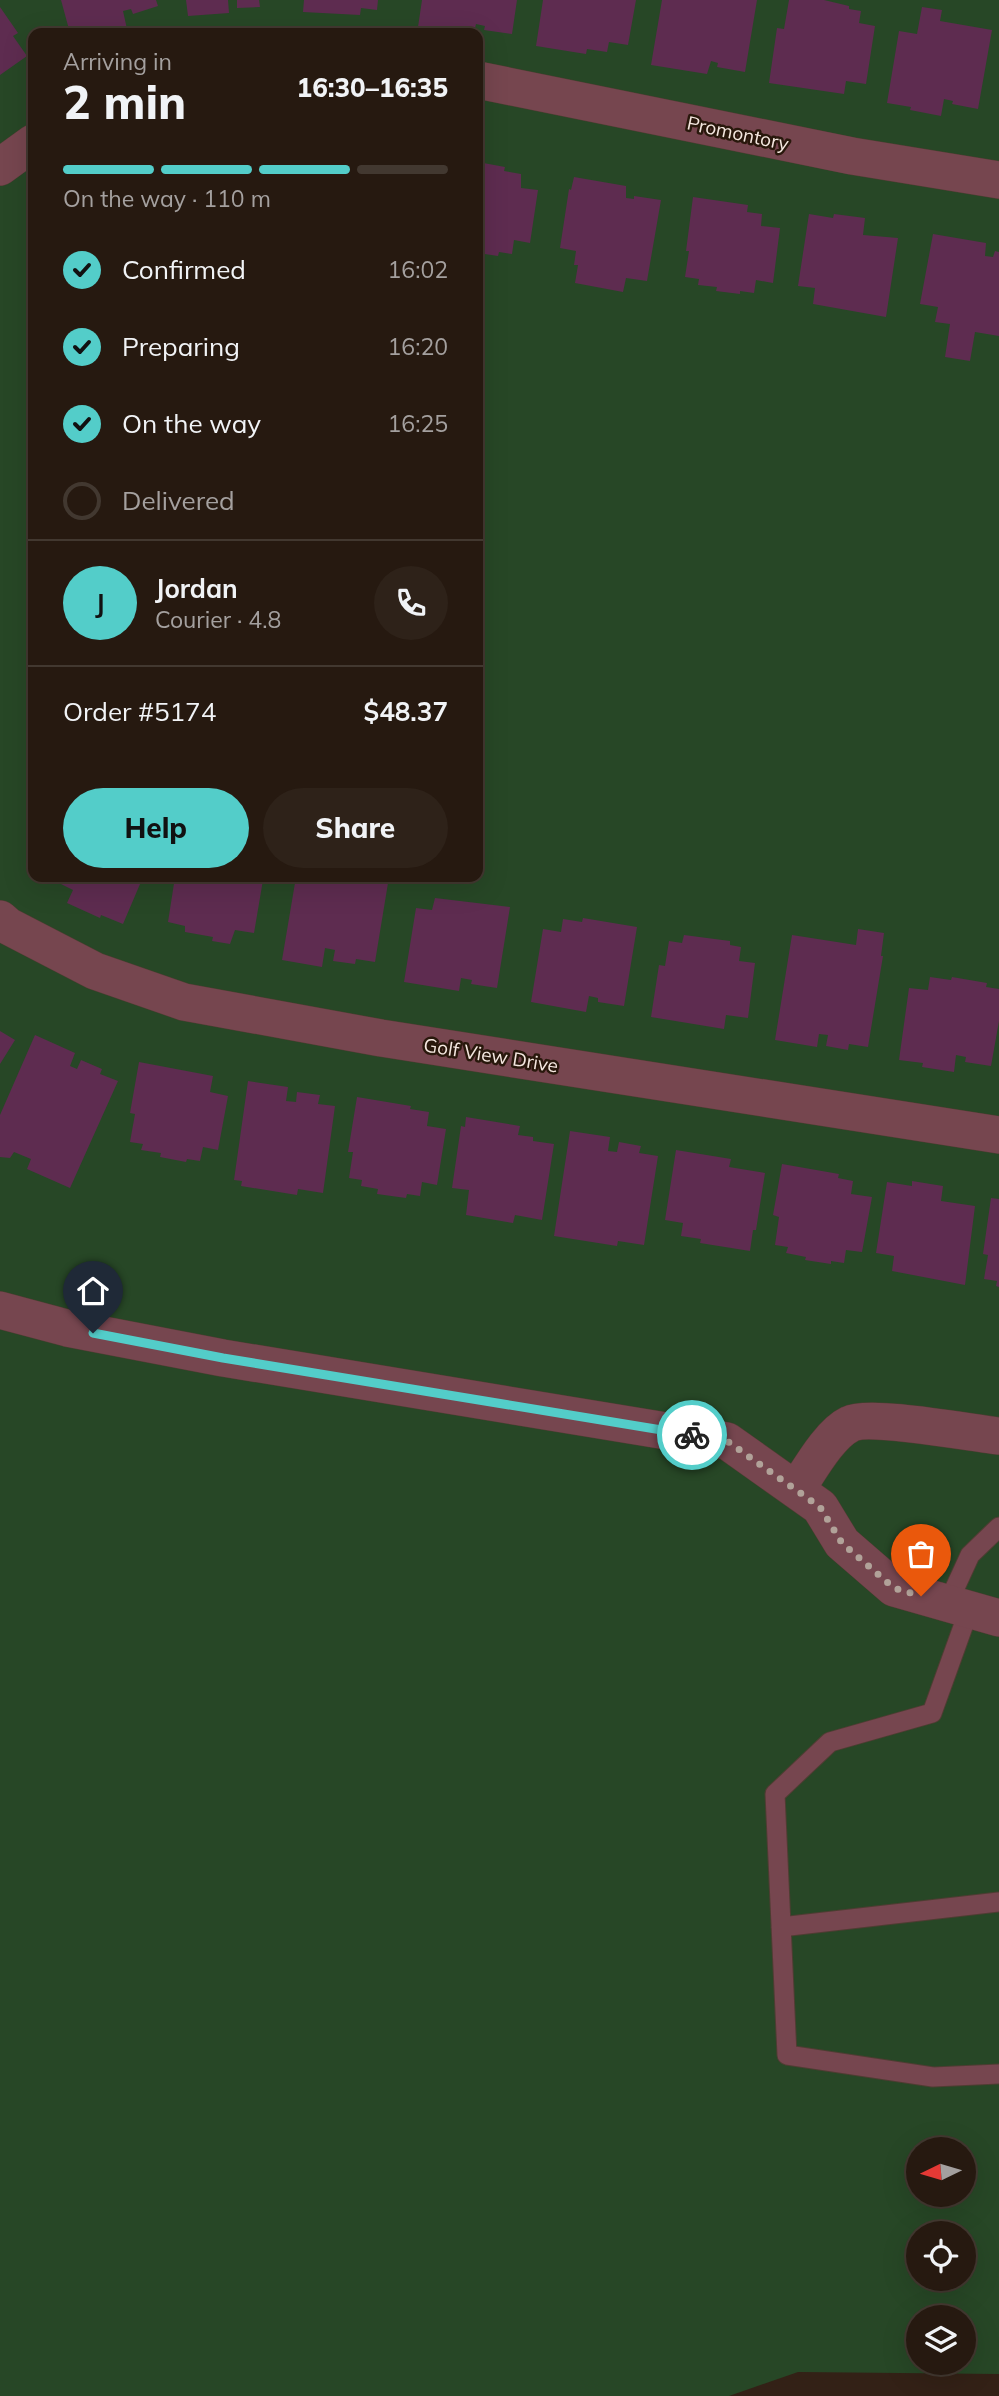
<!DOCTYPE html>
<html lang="en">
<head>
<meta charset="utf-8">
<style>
	body { margin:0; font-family:Mulish,sans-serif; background:#2e2219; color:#f1f3f6; height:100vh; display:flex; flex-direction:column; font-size:26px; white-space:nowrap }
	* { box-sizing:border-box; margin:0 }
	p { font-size:23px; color:#a4a09f }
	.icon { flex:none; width:38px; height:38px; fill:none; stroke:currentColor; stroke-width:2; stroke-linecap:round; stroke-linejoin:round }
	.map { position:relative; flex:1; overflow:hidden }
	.sheet { position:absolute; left:28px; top:28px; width:455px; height:854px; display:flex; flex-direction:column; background:#261910; border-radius:14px; box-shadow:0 7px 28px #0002,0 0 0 2px #423830 }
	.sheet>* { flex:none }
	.needle { width:46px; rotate:265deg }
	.fabs { position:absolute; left:906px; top:2137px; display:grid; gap:14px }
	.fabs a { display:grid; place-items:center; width:70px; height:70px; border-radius:50%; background:#261910; box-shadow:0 7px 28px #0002,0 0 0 2px #423830; font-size:35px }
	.pin { position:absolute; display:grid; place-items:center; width:60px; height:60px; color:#fff; margin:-72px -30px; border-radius:50% 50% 50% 0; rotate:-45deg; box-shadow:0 0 7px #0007 }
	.pin .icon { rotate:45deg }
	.courier { position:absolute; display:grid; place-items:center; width:70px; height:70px; margin:-35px; border:5px solid #53cdc9; border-radius:50%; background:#fff; color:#222; box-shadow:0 2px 9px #0007 }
	.summary em { font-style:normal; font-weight:800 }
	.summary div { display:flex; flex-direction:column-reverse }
	.summary { display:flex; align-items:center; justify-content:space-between; height:119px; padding:0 35px }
	h1 { font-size:46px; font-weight:800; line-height:52px }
	.bar { display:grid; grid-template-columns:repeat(4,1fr); gap:10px 7px; align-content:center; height:84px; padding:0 35px }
	.bar i { height:9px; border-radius:5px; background:#423830 }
	.bar .current { background:#53cdc9 }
	.bar p { grid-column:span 4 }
	.line { display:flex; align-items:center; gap:18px; padding:0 35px; border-top:2px solid #423830 }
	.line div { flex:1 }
	.round { display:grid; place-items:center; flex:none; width:74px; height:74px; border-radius:37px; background:#2e2219 }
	ol { padding:0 35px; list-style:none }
	li { display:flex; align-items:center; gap:21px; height:77px }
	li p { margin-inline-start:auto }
	li .icon { padding:7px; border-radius:50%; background:#53cdc9; color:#111; stroke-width:4 }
	li:last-child { color:#a4a09f }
	li i { width:38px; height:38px; border:4px solid #423830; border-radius:50% }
	.action { display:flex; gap:14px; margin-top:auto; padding:14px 35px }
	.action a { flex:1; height:80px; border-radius:42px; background:#53cdc9; color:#111; font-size:28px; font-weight:800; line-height:80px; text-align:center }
	.action a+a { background:#2e2219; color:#f1f3f6 }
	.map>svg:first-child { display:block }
	.green { fill:#274726; fill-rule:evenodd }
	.building { fill:#5e2c50 }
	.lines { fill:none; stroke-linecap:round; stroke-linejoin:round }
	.service-casing { stroke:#4e3d32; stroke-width:21 }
	.minor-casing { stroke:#4e3d32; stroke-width:38 }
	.service { stroke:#76464f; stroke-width:19 }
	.minor { stroke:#76464f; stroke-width:37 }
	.done { stroke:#b1a299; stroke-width:7; stroke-dasharray:0 12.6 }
	.route { stroke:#53cdc9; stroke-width:9 }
	.labels { text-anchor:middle; stroke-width:5; stroke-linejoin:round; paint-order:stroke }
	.street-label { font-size:19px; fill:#f5e8e0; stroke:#29180c }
</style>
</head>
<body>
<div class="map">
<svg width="999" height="2396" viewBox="0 0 999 2396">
	<rect width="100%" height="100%" fill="#332116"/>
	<path class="green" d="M0,0h999v2374l-201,-2 -69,24h-729zM33,33h445v844h-445zM919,2149h45v45h-45zM919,2233h45v45h-45zM919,2317h45v45h-45z"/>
	<path class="building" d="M61,0h95l2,6 -25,8 -2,-5 -8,2 4,18 -16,4h-41z
		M186,0h42l1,13 -41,3z
		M237,0h22l1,7 -23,1z
		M304,0h74l-1,10 -16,-2 -1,7 -57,-3z
		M422,0h95l-5,34 -28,-4 1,-4 -9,-2 -2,9h-17l-39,-6z
		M543,0h93l-8,45 -19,-3 -2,10 -20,-3 -1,5 -50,-8z
		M662,0h95l-12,72 -28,-5 1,-4 -7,-2 -4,13 -56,-9z
		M789,0h35l25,6v3l12,2 -2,12 16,3 -9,58 -20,-3 -2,13 -75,-11 8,-55 7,1z
		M0,7l18,26 -5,3 14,20 -27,19z
		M922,7l20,3 -2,11 52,9 -14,79 -26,-5 1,-3 -9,-2 -3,17 -31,-6 1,-3 -24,-4 12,-72 18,3z
		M478,162l27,5 -1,4 17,3v14l17,2 -8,53 -16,-3 -2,14 -13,-2 -1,4 -20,-3z
		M574,177l52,9v12l8,1v-3l27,4 -14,81 -21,-3 -3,14 -48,-9 3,-18h-4l2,-14 -16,-3 9,-59 2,1z
		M693,197l55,8 -1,7 15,2 -1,12 19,2 -7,55 -17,-3 -2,13 -14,-2v3l-24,-3 1,-4 -19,-2 1,-6 -14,-2 4,-26h-3z
		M809,214l24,4 1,-4 31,4 -2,17 35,3 -12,79 -73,-13 2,-16 -17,-2z
		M933,234l53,9 -1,13 8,1 2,-6 4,1v84l-24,-4 -5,29 -25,-4 5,-33 -15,-2 3,-15 -18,-3z
		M62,877h81l-20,47 -22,-9 -1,3 -33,-15 6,-13 -14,-7z
		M175,877h93l-1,4 -4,-1 -9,53 -19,-3 -5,14 -18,-3 1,-4 -28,-5v-6l-17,-4z
		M296,877h93l-14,85 -19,-3 -1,5 -22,-3 2,-11 -10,-2 -3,19 -40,-7z
		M435,898l75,9 -13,81 -26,-4 1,-4 -11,-2 -2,13 -55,-9 12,-74 16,2z
		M583,918l54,9 -13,79 -26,-4v-4l-9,-2 -3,16 -55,-10 12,-73 18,3 2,-13 19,3z
		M858,929l26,4 -3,23h2l-15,91 -19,-3 -1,6 -22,-4 2,-11 -9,-1 -2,13 -42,-7 17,-105 64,10z
		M684,935l46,6v4l11,2 -2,14 16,2 -7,55 -22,-3 -2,14 -73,-12 8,-52 6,1 4,-25 13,2z
		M930,977l21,3 1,-3 35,6 -1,4 13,2v32l-8,45 -26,-4 1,-5 -10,-2 -2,17 -32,-5 1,-4 -24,-3 10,-72 19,2z
		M0,1031l15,9 -15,24z
		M35,1035l40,18 -5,13 7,3 4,-9 21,9 -2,5 18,7 -48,107 -43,-19 4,-10 -17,-7 -4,6 -10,-1v-42z
		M139,1062l74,14 -3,16 18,4 -10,54 -15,-3 -3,14 -13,-2 -1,3 -26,-5 1,-4 -20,-3 2,-6 -13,-2 5,-28 -5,-1z
		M248,1081l40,6 -2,14 10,1 1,-10 23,3 -2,9 17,2 -12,87 -25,-4 -1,6 -56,-9 1,-5 -8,-1z
		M357,1097l54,9 -1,3 19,3 -2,14 19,3 -9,56 -15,-3 -2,14 -13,-2 -1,4 -29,-4 1,-5 -17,-3 1,-6 -13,-2 4,-26h-5z
		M466,1117l54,9 -2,9 15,2v4l21,3 -12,76 -27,-5 -2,8 -47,-8 3,-25 -17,-2 9,-62 4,1z
		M570,1131l40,6 -2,14 9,1 2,-10 22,4 -2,7 19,3 -14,89 -26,-4 -1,5 -63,-10z
		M676,1150l55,9 -2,8 36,6 -9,57h-3l-3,21 -50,-8 1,-4 -20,-3 2,-13 -18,-3z
		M782,1164l57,10 -1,4 15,3 -2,13 21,3 -10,55 -16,-2 -2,13 -13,-2v3l-26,-4 1,-3 -20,-4 2,-6 -13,-2 4,-28 -6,-2z
		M912,1181l31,5 -2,15 34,5 -10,79 -73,-14 2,-15 -18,-3 11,-71 25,4z
		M991,1198l8,1v88l-3,-1 1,-5 -13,-2 4,-24 -5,-1z"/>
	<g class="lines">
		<defs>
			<path id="service" d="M948,1603l22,-48 29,-28
				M969,1610l-37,103 -102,29 -55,52 12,261 146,22 66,-3
				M781,1927l218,-25"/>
			<path id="minor" d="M478,80l374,76 147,24
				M0,167l33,-24
				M0,919l8,7 87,45 89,31 197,36 618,97
				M0,1310l67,18 156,30 504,83 93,66 22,36 52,45 105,30
				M796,1490c13,-19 33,-56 54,-66 19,-10 121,9 149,12"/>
		</defs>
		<use href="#service" class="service-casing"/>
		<use href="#minor" class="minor-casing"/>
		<use href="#service" class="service"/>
		<use href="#minor" class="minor"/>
	</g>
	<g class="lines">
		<path class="done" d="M692,1435l35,6 93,66 22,36 52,45 27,8"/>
		<path class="route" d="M93,1333l130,25 469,77"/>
	</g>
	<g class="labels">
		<g class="street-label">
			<text transform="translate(738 133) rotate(12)" y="7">Promontory</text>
			<text transform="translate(491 1055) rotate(9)" y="7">Golf View Drive</text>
		</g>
	</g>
</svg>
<div class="fabs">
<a><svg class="needle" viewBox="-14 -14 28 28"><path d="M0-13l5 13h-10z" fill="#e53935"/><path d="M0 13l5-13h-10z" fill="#a4a09f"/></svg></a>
<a><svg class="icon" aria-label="locate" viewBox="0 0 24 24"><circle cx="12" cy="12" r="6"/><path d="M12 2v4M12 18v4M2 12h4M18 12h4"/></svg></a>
<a><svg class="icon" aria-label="layers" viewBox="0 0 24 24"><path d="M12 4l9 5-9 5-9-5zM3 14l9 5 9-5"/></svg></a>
</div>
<div class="pin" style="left:921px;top:1596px;background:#ea580c"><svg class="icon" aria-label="bag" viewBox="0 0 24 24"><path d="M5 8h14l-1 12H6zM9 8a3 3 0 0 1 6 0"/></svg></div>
<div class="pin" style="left:93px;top:1333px;background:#1f2937"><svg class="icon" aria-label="home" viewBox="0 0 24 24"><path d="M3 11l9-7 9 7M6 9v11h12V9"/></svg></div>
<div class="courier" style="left:692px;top:1435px"><svg class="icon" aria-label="bike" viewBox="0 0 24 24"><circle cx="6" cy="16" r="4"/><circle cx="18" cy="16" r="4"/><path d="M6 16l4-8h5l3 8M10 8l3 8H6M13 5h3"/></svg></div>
<section class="sheet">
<div class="summary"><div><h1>2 min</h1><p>Arriving in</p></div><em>16:30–16:35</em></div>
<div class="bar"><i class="current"></i><i class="current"></i><i class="current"></i><i></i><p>On the way · 110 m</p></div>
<ol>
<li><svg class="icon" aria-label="check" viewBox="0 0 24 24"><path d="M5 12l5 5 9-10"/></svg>Confirmed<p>16:02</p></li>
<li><svg class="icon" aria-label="check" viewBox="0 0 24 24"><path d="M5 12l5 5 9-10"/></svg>Preparing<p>16:20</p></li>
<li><svg class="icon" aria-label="check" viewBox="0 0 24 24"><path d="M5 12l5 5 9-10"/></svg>On the way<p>16:25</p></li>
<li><i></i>Delivered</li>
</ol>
<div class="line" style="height:126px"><b class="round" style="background:#53cdc9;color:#111">J</b><div><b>Jordan</b><p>Courier · 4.8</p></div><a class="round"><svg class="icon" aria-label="phone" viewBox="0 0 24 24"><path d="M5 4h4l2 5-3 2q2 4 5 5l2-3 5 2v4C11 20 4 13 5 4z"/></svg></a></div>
<div class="line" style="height:91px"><div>Order #5174</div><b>$48.37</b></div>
<div class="action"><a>Help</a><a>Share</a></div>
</section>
</div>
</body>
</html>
